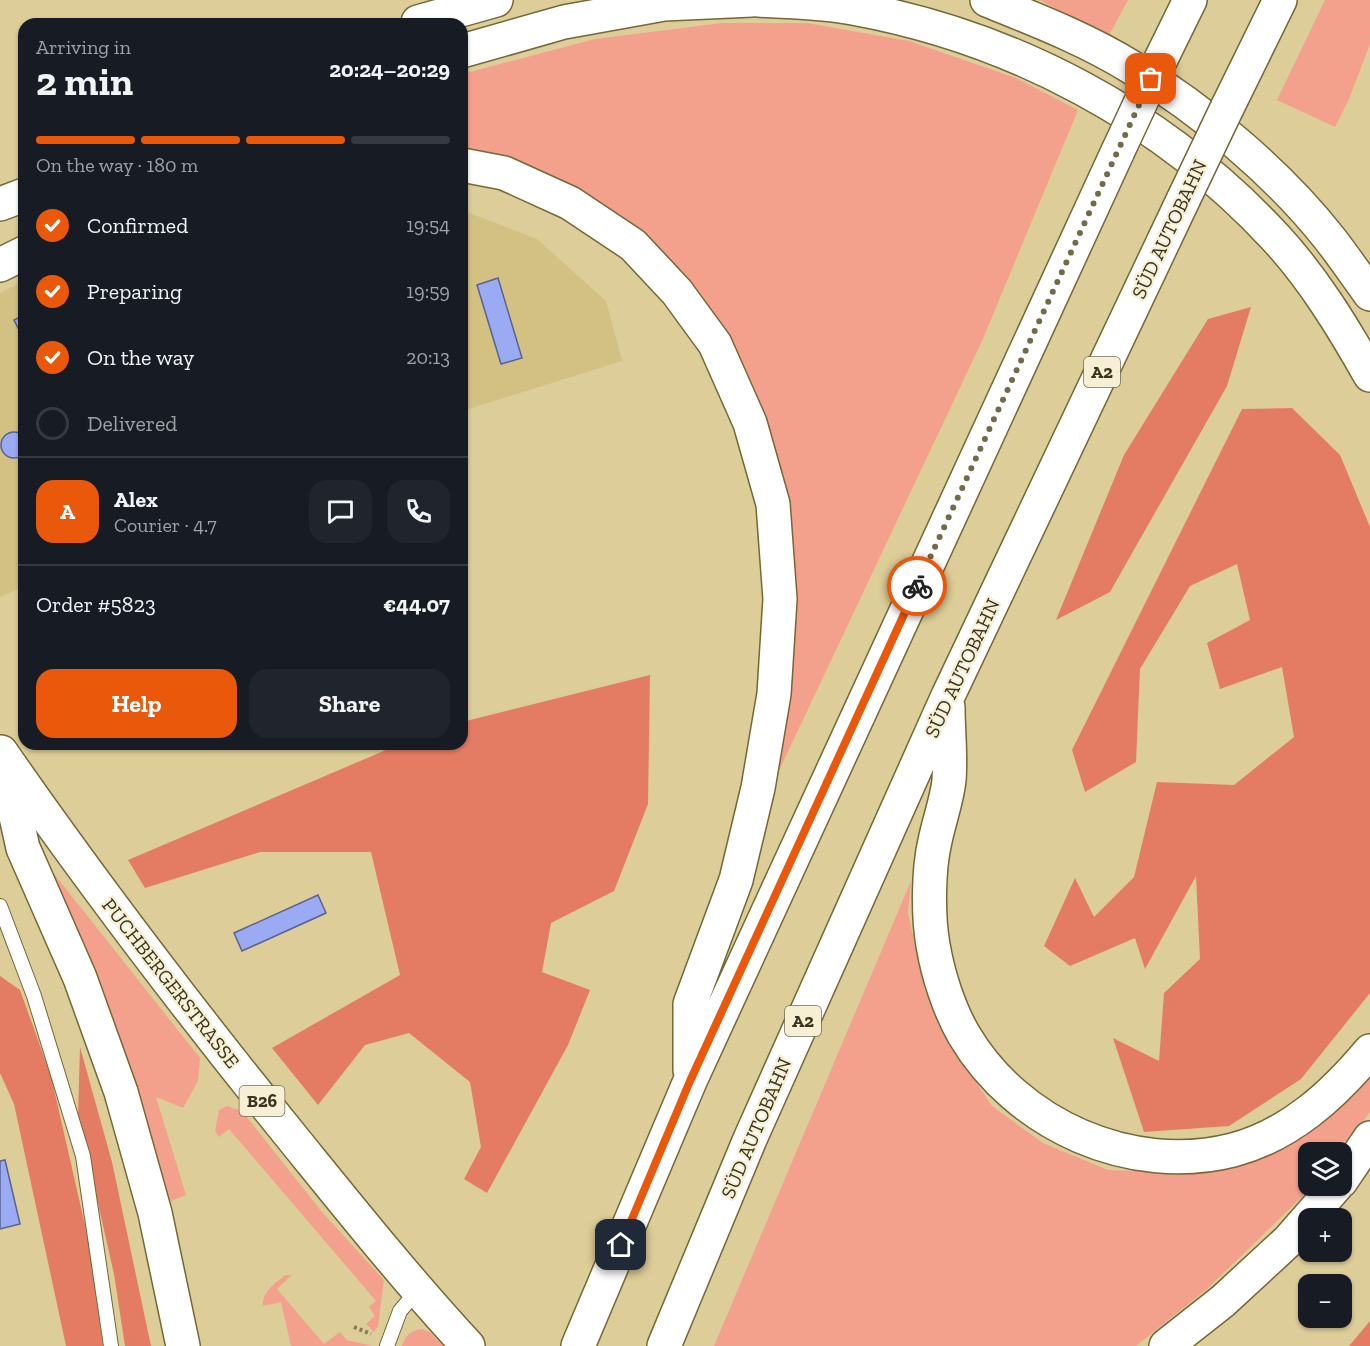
<!DOCTYPE html>
<html lang="en">
<head>
<meta charset="utf-8">
<style>
	body { margin:0; font-family:"Zilla Slab",serif; background:#20242c; color:#f1f3f6; height:100vh; display:flex; flex-direction:column; font-size:22px; white-space:nowrap }
	* { box-sizing:border-box; margin:0 }
	p { font-size:20px; color:#9ea1a6 }
	.icon { flex:none; width:33px; height:33px; fill:none; stroke:currentColor; stroke-width:2; stroke-linecap:round; stroke-linejoin:round }
	.map { position:relative; flex:1; overflow:hidden }
	.panel { position:absolute; left:18px; top:18px; width:450px; height:732px; display:flex; flex-direction:column; background:#171b24; border-radius:18px; box-shadow:0 2px 4px #0004 }
	.panel>* { flex:none }
	.controls { position:absolute; left:1298px; top:1142px; display:grid; gap:12px }
	.controls a { display:grid; place-items:center; width:54px; height:54px; border-radius:12px; background:#171b24; box-shadow:0 2px 4px #0004; font-size:30px }
	.pin { position:absolute; display:grid; place-items:center; width:51px; height:51px; color:#fff; margin:-26px; border-radius:12px; box-shadow:0 3px 9px #0006 }
	.courier { position:absolute; display:grid; place-items:center; width:60px; height:60px; margin:-30px; border:4px solid #ea580c; border-radius:50%; background:#fff; color:#222; box-shadow:0 2px 8px #0007 }
	.summary em { font-style:normal; font-weight:800 }
	.summary div { display:flex; flex-direction:column-reverse }
	.summary { display:flex; align-items:center; justify-content:space-between; height:102px; padding:0 18px }
	h1 { font-size:39px; font-weight:800; line-height:45px }
	.bar { display:grid; grid-template-columns:repeat(4,1fr); gap:9px 6px; align-content:center; height:72px; padding:0 18px }
	.bar i { height:8px; border-radius:4px; background:#363941 }
	.bar .current { background:#ea580c }
	.bar p { grid-column:span 4 }
	.line { display:flex; align-items:center; gap:15px; padding:0 18px; border-top:2px solid #363941 }
	.line div { flex:1 }
	.round { display:grid; place-items:center; flex:none; width:63px; height:63px; border-radius:18px; background:#20242c }
	ol { padding:0 18px; list-style:none }
	li { display:flex; align-items:center; gap:18px; height:66px }
	li p { margin-inline-start:auto }
	li .icon { padding:6px; border-radius:50%; background:#ea580c; color:#fff; stroke-width:4 }
	li:last-child { color:#9ea1a6 }
	li i { width:33px; height:33px; border:3px solid #363941; border-radius:50% }
	.primary-button { display:flex; gap:12px; margin-top:auto; padding:12px 18px }
	.primary-button a { flex:1; height:69px; border-radius:18px; background:#ea580c; color:#fff; font-size:24px; font-weight:800; line-height:69px; text-align:center }
	.primary-button a+a { background:#20242c; color:#f1f3f6 }
	.map>svg:first-child { display:block }
	.built { fill:#d3c184 }
	.green { fill:#f3a18d }
	.forest { fill:#e47c64 }
	.building { fill:#9aabf4; stroke:#58628e; stroke-width:1.5 }
	.lines { fill:none; stroke-linecap:round; stroke-linejoin:round }
	.service-casing { stroke:#766735; stroke-width:16 }
	.primary-casing { stroke:#766735; stroke-width:36 }
	.motorway-casing { stroke:#766735; stroke-width:36 }
	.path { stroke:#867b57; stroke-width:4; stroke-dasharray:3 3; stroke-linecap:butt }
	.service { stroke:#fff; stroke-width:14 }
	.primary { stroke:#fff; stroke-width:33 }
	.motorway { stroke:#fff; stroke-width:33 }
	.motorway-bridge-casing { stroke:#766735; stroke-width:36; stroke-linecap:butt }
	.motorway-bridge { stroke:#fff; stroke-width:33 }
	.done { stroke:#736a49; stroke-width:6; stroke-dasharray:0 10.8 }
	.route { stroke:#ea580c; stroke-width:8 }
	.labels { text-anchor:middle; stroke-width:4.5; stroke-linejoin:round; paint-order:stroke }
	.shield { fill:#f6efd4; stroke:#726c55; stroke-width:1.5 }
	.shield-label { font-size:18px; font-weight:bold; fill:#3a341e }
	.street-label { font-size:20px; fill:#3a341e; stroke:#f6efd4 }
</style>
</head>
<body>
<div class="map">
<svg width="1370" height="1346" viewBox="0 0 1370 1346">
	<rect width="100%" height="100%" fill="#ddcd98"/>
	<path class="built" d="M462,210l75,29 69,62 16,60 -160,50z
		M24,281v305l-24,11v-304z"/>
	<path class="green" d="M1040,0h88l-21,39z
		M1325,0h45v44l-21,55 -14,28 -58,-27z
		M722,23h85l102,18 107,37 62,32 -96,231 -207,438 9,-290 -96,-207 -226,-131v-77l133,-35z
		M47,865l153,193 -2,23 -15,27 -27,-11 30,98 -25,10z
		M911,881l-3,32 17,77 21,47 46,69 51,37 65,27 96,3 54,-14 30,-12 69,-54 13,-17v36l-30,40h-32v33h6l-3,3 -104,101 -71,57h-422z
		M227,1106l15,5 80,101 62,68 -6,46 -4,6 -8,-8 9,-8 -6,-9 7,-6 -147,-172 -10,8 -4,-6 4,-21z
		M285,1275h7l-15,14 47,55 16,-12 7,8 25,6h-81l-10,-44 -18,4c-1,-15 12,-22 22,-31z
		M423,1329l8,4 12,13h-41c4,-11 9,-16 21,-17z"/>
	<path class="forest" d="M1251,307l-24,79 -117,206 -54,28 68,-165 84,-136z
		M1292,408l48,47 30,72v466l-69,86 -72,47 -85,6 -31,-94 46,23 5,-68 36,-34 -4,-83 -51,93 -10,-31 -65,28 -26,-20 31,-68 19,39 40,-40 23,-95 77,3 60,-48 -12,-70 -62,22 -13,-46 43,-23 -13,-56 -47,22 -50,83 -4,93 -51,30 -13,-42 170,-341z
		M650,675l-2,129 -34,87 -63,32 -9,49 48,18 -22,55 -81,148 -23,-14 17,-32 -11,-65 -61,-49 -44,12 -47,60 -46,-57 128,-73 -29,-123h-111l-115,36 -17,-28 272,-116h62v-22z
		M0,976l20,14 31,86 38,167 14,103h-37l-52,-242 -14,-31z
		M80,1047l32,115 39,184h-26l-11,-72 -36,-159z
		M1370,1321v25h-21z"/>
	<path class="building" d="M498,278l24,80 -21,6 -24,-79z
		M24,315v25l-10,-20z
		M1 445a13 13 0 1 1 26 0a13 13 0 1 1-26 0Z
		M318,895l8,18 -84,38 -8,-18z
		M5,1160l15,64 -20,5v-68z"/>
	<g class="lines">
		<defs>
			<path id="service" d="M0,906l34,90 49,160 28,190
				M387,1346l13,-35 17,-20"/>
			<path id="primary" d="M1,752c93,134 191,262 294,389 56,69 112,139 173,205"/>
			<path id="motorway" d="M758,0c31,2 64,2 95,8 160,29 311,109 422,229 38,41 68,90 95,138
				M987,0c49,20 99,39 144,67 71,42 148,107 199,172 14,18 27,37 40,55
				M418,22l78,-22
				M462,51l102,-29 100,-18 88,-4
				M1160,61l30,-61
				M1227,108l53,-108
				M462,165l42,8 66,30 63,42 44,47 38,52 35,79 23,81 7,95 -6,95 -16,94 -22,92 -46,124v66
				M0,204l24,-9
				M0,265l24,-12
				M948,707c0,24 3,49 1,73 -2,20 -10,41 -14,61 -7,29 -7,76 -2,104 5,30 16,64 31,90 53,90 167,141 269,115 57,-15 100,-55 137,-99
				M2,754l21,94 57,130 41,114 34,121 28,133
				M1341,1181l29,-43
				M578,1346l112,-265 428,-930
				M664,1346l86,-207 197,-441 237,-500
				M1166,1346l57,-45 65,-60 49,-56"/>
		</defs>
		<use href="#service" class="service-casing"/>
		<use href="#primary" class="primary-casing"/>
		<use href="#motorway" class="motorway-casing"/>
		<path class="path" d="M354,1327l17,7"/>
		<use href="#service" class="service"/>
		<use href="#primary" class="primary"/>
		<use href="#motorway" class="motorway"/>
		<defs>
			<path id="motorway-bridge" d="M1118,151l42,-90
				M1184,198l43,-90"/>
		</defs>
		<use href="#motorway-bridge" class="motorway-bridge-casing"/>
		<use href="#motorway-bridge" class="motorway-bridge"/>
	</g>
	<g class="lines">
		<path class="done" d="M917,586l234,-507"/>
		<path class="route" d="M621,1245l69,-164 227,-495"/>
	</g>
	<g class="labels">
		<g class="shield">
			<rect x="1084" y="357" width="36" height="30" rx="4.5"/>
			<rect x="785" y="1006" width="36" height="30" rx="4.5"/>
			<rect x="239.5" y="1086" width="45" height="30" rx="4.5"/>
		</g>
		<g class="shield-label">
			<text x="1102" y="378">A2</text>
			<text x="803" y="1027">A2</text>
			<text x="262" y="1107">B26</text>
		</g>
		<g class="street-label">
			<text transform="translate(1169 229) rotate(-65)" y="7">SÜD AUTOBAHN</text>
			<text transform="translate(962 668) rotate(-65)" y="7">SÜD AUTOBAHN</text>
			<text transform="translate(171 983) rotate(52)" y="7">PUCHBERGERSTRASSE</text>
			<text transform="translate(756 1128) rotate(-67)" y="7">SÜD AUTOBAHN</text>
		</g>
	</g>
</svg>
<div class="controls">
<a><svg class="icon" aria-label="layers" viewBox="0 0 24 24"><path d="M12 4l9 5-9 5-9-5zM3 14l9 5 9-5"/></svg></a>
<a>+</a>
<a>−</a>
</div>
<div class="pin" style="left:1151px;top:79px;background:#ea580c"><svg class="icon" aria-label="bag" viewBox="0 0 24 24"><path d="M5 8h14l-1 12H6zM9 8a3 3 0 0 1 6 0"/></svg></div>
<div class="pin" style="left:621px;top:1245px;background:#1f2937"><svg class="icon" aria-label="home" viewBox="0 0 24 24"><path d="M3 11l9-7 9 7M6 9v11h12V9"/></svg></div>
<div class="courier" style="left:917px;top:586px"><svg class="icon" aria-label="bike" viewBox="0 0 24 24"><circle cx="6" cy="16" r="4"/><circle cx="18" cy="16" r="4"/><path d="M6 16l4-8h5l3 8M10 8l3 8H6M13 5h3"/></svg></div>
<section class="panel">
<div class="summary"><div><h1>2 min</h1><p>Arriving in</p></div><em>20:24–20:29</em></div>
<div class="bar"><i class="current"></i><i class="current"></i><i class="current"></i><i></i><p>On the way · 180 m</p></div>
<ol>
<li><svg class="icon" aria-label="check" viewBox="0 0 24 24"><path d="M5 12l5 5 9-10"/></svg>Confirmed<p>19:54</p></li>
<li><svg class="icon" aria-label="check" viewBox="0 0 24 24"><path d="M5 12l5 5 9-10"/></svg>Preparing<p>19:59</p></li>
<li><svg class="icon" aria-label="check" viewBox="0 0 24 24"><path d="M5 12l5 5 9-10"/></svg>On the way<p>20:13</p></li>
<li><i></i>Delivered</li>
</ol>
<div class="line" style="height:108px"><b class="round" style="background:#ea580c;color:#fff">A</b><div><b>Alex</b><p>Courier · 4.7</p></div><a class="round"><svg class="icon" aria-label="chat" viewBox="0 0 24 24"><path d="M4 5h16v11H9l-5 4z"/></svg></a><a class="round"><svg class="icon" aria-label="phone" viewBox="0 0 24 24"><path d="M5 4h4l2 5-3 2q2 4 5 5l2-3 5 2v4C11 20 4 13 5 4z"/></svg></a></div>
<div class="line" style="height:78px"><div>Order #5823</div><b>€44.07</b></div>
<div class="primary-button"><a>Help</a><a>Share</a></div>
</section>
</div>
</body>
</html>
